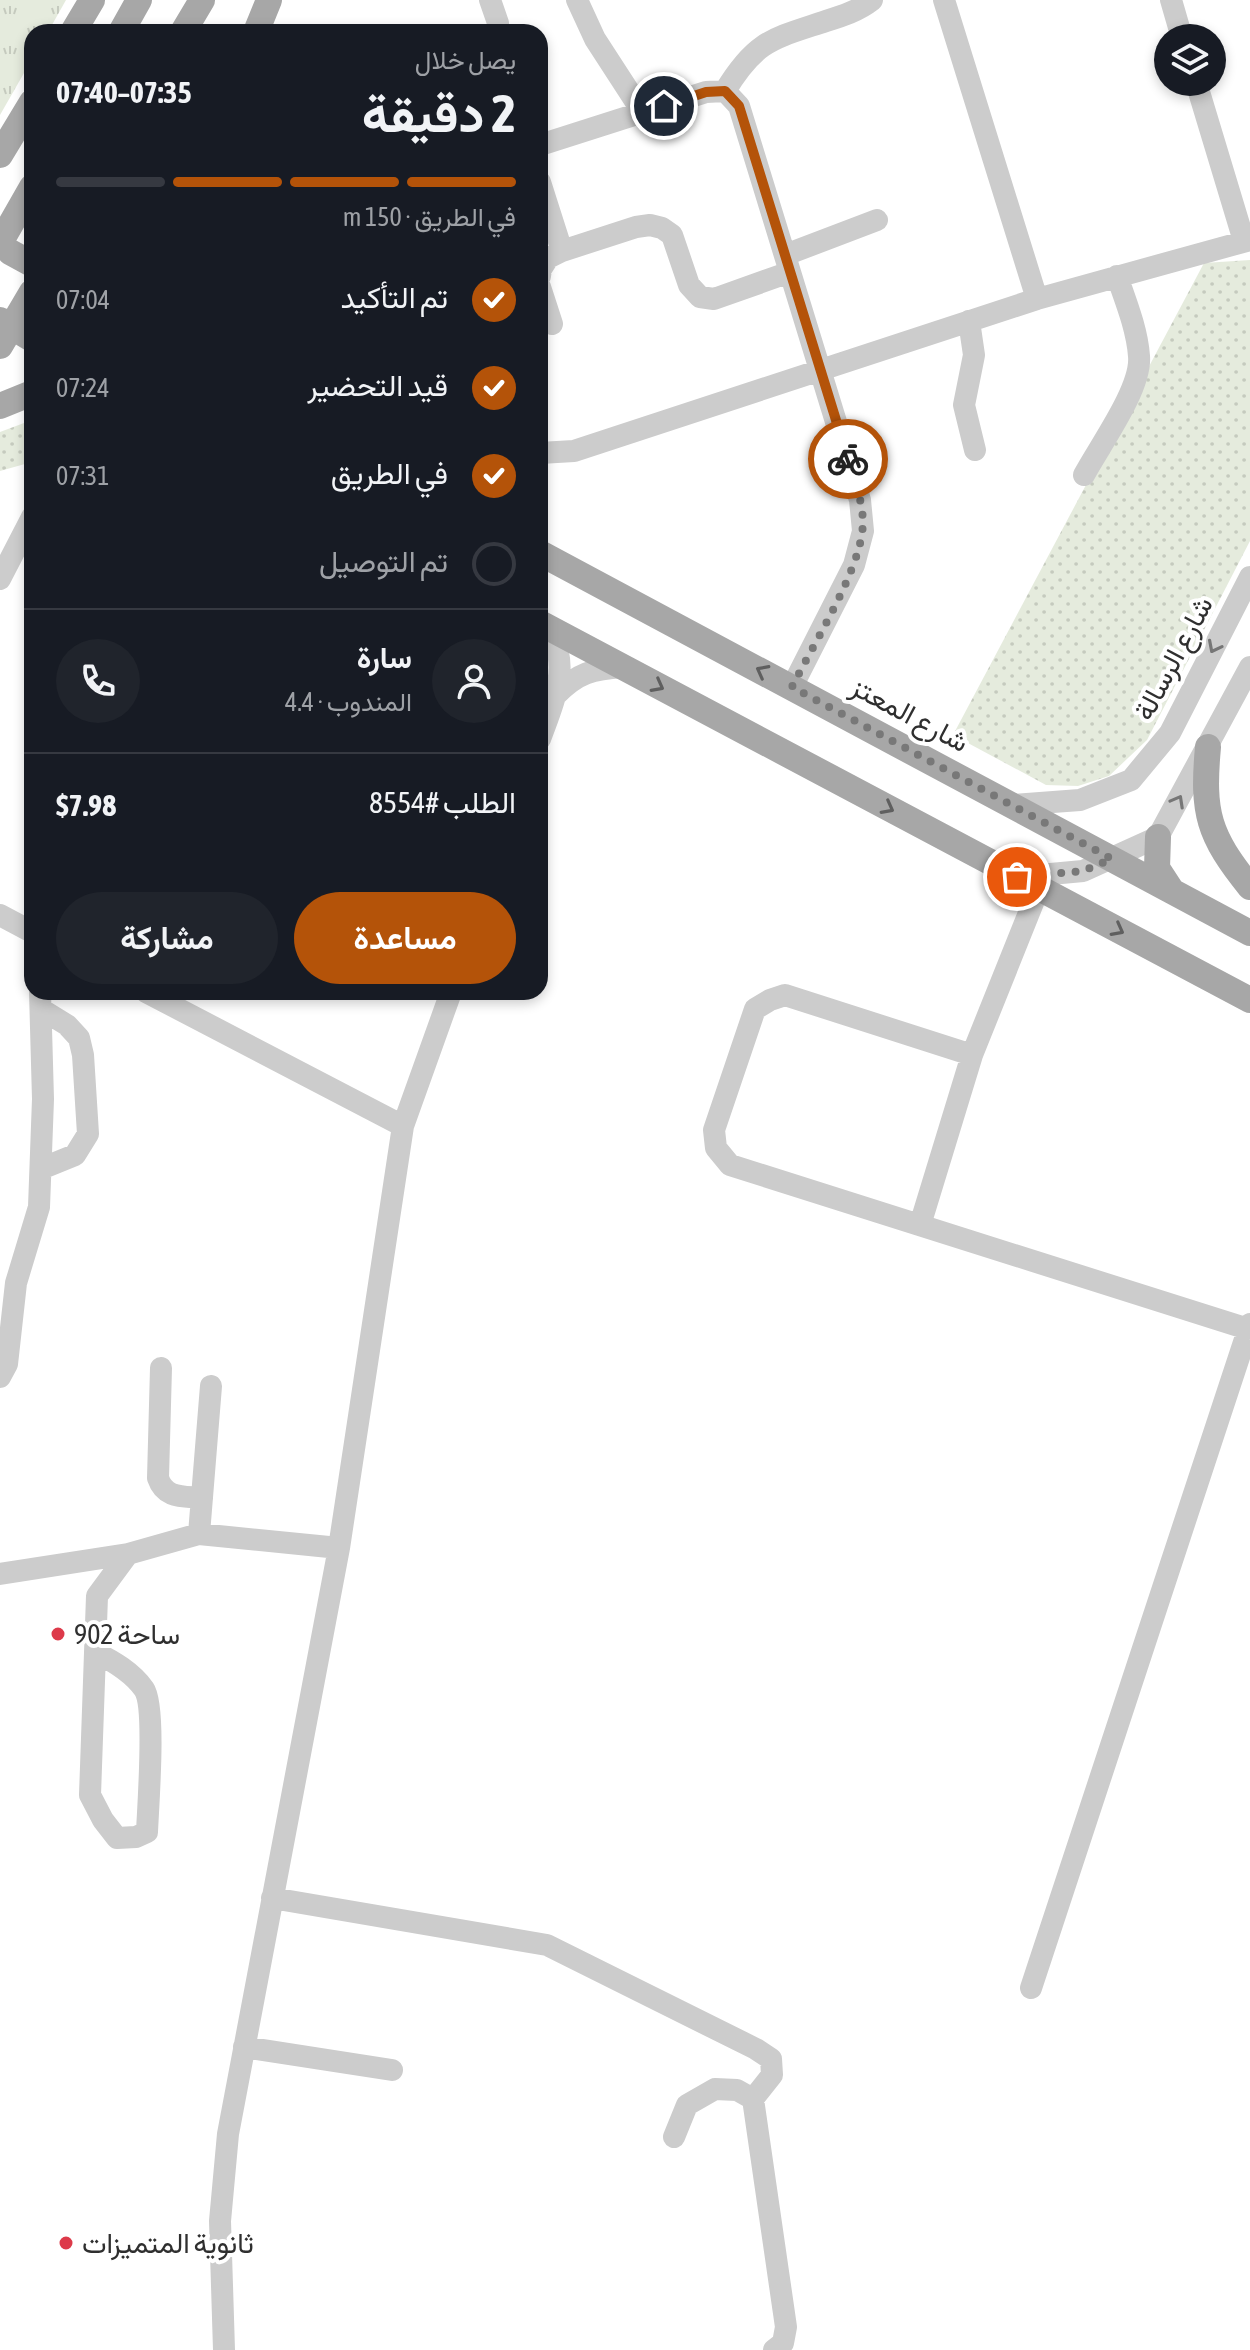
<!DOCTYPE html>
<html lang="ar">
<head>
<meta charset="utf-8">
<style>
	body { margin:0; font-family:"Asap Condensed",Vazirmatn,sans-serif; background:#20242c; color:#f1f3f6; direction:rtl; height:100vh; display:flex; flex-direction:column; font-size:30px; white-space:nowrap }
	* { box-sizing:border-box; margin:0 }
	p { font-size:26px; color:#9ea1a6 }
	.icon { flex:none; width:44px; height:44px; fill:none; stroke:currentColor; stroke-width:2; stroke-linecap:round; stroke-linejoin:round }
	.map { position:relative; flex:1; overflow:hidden; direction:ltr }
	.sheet { position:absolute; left:24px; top:24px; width:524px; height:976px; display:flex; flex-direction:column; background:#171b24; border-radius:24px; box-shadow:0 4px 12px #0003; direction:rtl }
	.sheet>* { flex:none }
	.controls { position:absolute; left:1154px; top:24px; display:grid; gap:16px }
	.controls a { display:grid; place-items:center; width:72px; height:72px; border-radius:50%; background:#171b24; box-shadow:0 4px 12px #0003; font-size:40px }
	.pin { position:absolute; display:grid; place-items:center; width:68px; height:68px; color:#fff; margin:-34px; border:4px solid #fff; border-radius:50%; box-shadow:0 2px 8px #0007 }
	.courier { position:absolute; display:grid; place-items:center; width:80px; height:80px; margin:-40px; border:6px solid #b45309; border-radius:50%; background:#fff; color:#222; box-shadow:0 2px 10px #0007 }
	.summary em { font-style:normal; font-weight:700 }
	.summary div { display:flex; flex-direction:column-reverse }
	.summary { display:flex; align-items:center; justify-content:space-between; height:136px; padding:0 32px }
	h1 { font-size:52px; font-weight:700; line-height:60px }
	.bar { display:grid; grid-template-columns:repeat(4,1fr); gap:12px 8px; align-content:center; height:96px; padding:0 32px }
	.bar i { height:10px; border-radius:6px; background:#363941 }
	.bar .active { background:#b45309 }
	.bar p { grid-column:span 4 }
	.line { display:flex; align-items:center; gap:20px; padding:0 32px; border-top:2px solid #363941 }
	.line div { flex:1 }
	.round { display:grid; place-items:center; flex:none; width:84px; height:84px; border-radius:42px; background:#20242c }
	ol { padding:0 32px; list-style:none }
	li { display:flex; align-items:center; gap:24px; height:88px }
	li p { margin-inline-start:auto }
	li .icon { padding:8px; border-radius:50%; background:#b45309; color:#fff; stroke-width:4 }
	li:last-child { color:#9ea1a6 }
	li i { width:44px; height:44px; border:4px solid #363941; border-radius:50% }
	.button { display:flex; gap:16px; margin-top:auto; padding:16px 32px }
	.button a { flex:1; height:92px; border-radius:48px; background:#b45309; color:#fff; font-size:32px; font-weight:700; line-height:92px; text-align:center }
	.button a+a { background:#20242c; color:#f1f3f6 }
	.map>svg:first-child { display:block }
	.grass { fill:url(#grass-dots) }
	.park { fill:url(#park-tufts) }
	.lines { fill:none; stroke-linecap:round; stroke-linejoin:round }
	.minor { stroke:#ccc; stroke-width:22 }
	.major { stroke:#a7a7a7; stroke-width:26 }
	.oneway { stroke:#767676 }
	.oneway2 { stroke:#5f5f5f }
	.done { stroke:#787878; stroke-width:8; stroke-dasharray:0 14.4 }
	.route { stroke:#b45309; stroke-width:10 }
	.poi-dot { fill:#dd3a4a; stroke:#fff; stroke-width:3 }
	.labels { text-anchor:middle; stroke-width:8; stroke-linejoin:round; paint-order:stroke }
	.street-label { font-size:28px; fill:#2f2f2f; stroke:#fff }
	.poi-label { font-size:28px; fill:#2f2f2f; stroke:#fff; text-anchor:start }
</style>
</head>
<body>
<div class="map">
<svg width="1250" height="2350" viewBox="0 0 1250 2350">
	<defs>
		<pattern id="grass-dots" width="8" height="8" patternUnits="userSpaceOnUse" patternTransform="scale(2)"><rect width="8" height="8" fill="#e5ebdd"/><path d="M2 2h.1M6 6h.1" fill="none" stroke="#c5cabe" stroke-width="1.8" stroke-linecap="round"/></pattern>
		<pattern id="park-tufts" width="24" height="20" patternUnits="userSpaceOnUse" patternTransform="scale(2)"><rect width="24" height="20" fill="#e5ebdd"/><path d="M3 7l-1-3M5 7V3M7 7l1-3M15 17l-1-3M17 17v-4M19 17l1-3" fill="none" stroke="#c5cabe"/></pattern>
	</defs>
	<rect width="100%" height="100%" fill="#fff"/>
	<path class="grass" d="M1250,260v281l-103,199 -38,36 -31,10 -32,-1 -93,-50 251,-472z
		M32,420v42l-32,9v-39z"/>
	<path class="park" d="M0,0h66l-18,32h-16v27l-32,56z"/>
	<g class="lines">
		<path class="minor" d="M490,0l8,23 -2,9
			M577,0l18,39 48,74
			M944,0l93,299
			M1171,0l11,38
			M1196,82l48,159
			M725,91c31,-51 47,-52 101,-70 16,-5 32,-10 46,-21
			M540,145l166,-53 19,-1 14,15 121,394 3,31 -9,34 -62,122
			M540,182l22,69
			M785,255l92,-35
			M540,276l1,-7 7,-11 14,-7 74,-24 14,-2 12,3 10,7 17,50 11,12 14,2 76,-27
			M540,287l12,37
			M969,321l5,34 -10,50 11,45
			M540,453l34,-2 463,-152 213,-59
			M1084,475c16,-30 58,-87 55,-119 -2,-27 -13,-54 -22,-80
			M0,579l32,-62
			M540,626c4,5 10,10 13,15 17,28 -3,70 -13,98
			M556,695c21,-22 37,-26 67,-28
			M1012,805l68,-5 51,-20 39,-47 80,-156
			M1018,877l65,-6 75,-34 92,-170
			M0,915l32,17
			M146,992l257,134
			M41,1009l26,16 12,13 4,17 5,79 -13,21 -32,13
			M972,1055l-187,-60 -15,5 -15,9 -41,121 2,18 14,17 518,164
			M920,1225l52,-170 67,-167
			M161,1368l-3,110c7,21 25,18 44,20
			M0,1377l7,-13 9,-81 23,-76 4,-108 -3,-107
			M199,1534l12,-148
			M0,1574l128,-20
			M95,1652c18,9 37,20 49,37 12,17 4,117 3,143l-11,5 -19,1 -14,-18 -13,-25 7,-199 31,-42 71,-20 140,14
			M272,1898l275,47 209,104 15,10 1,16 -19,24
			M1031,1988l219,-664
			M244,2047l148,23
			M674,2137l13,-32 28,-16 22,1 16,9 33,228 -3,16 -9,7
			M224,2350l-4,-129 8,-87 111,-586 64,-422 48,-134"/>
		<path class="major" d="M73,32l19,-32
			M121,32l18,-32
			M183,32l19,-32
			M256,32l13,-32
			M0,155l32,-53
			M0,243l32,-56
			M10,252l22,12
			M0,320l32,19
			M0,346l32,-54
			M0,406l32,-13
			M540,553l710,380
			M540,623l710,377
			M1208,747c-6,66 0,88 42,140
			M1158,837l-1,31 15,23"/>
	</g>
	<defs><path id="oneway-chevron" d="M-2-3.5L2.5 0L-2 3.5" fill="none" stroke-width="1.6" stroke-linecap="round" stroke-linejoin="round" transform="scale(2)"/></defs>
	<g class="oneway">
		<use href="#oneway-chevron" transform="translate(1214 647) rotate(117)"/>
		<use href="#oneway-chevron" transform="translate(1178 801) rotate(-61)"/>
	</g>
	<g class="oneway2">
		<use href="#oneway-chevron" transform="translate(762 671) rotate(-152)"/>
		<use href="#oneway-chevron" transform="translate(658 686) rotate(28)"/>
		<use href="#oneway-chevron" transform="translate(888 808) rotate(28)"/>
		<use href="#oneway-chevron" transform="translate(1118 930) rotate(28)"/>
	</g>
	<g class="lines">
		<path class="done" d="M848,459c7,24 18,49 14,74 -6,44 -49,112 -70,154l320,172 -29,12 -66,6"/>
		<path class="route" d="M664,106l42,-14 19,-1 14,15 109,353"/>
	</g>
	<g class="poi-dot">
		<circle cx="58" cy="1634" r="8"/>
		<circle cx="66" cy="2243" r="8"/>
	</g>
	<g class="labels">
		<g class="street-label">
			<text transform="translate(1173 658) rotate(-62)" y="10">شارع الرسالة</text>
			<text transform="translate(910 714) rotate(28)" y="10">شارع المعتز</text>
		</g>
		<g class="poi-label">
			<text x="74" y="1644">ساحة 902</text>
			<text x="82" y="2253">ثانوية المتميزات</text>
		</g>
	</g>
</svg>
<div class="controls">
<a><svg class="icon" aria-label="layers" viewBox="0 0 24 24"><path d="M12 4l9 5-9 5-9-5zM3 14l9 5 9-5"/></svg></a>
</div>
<div class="pin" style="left:1017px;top:877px;background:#ea580c"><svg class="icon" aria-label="bag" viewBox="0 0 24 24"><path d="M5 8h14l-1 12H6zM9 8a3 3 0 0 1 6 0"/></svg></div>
<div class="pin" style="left:664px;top:106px;background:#1f2937"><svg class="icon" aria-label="home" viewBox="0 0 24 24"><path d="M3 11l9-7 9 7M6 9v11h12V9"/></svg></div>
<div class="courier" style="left:848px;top:459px"><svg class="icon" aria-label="bike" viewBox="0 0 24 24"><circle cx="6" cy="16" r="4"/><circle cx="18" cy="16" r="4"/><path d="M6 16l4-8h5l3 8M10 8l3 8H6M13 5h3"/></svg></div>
<section class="sheet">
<div class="summary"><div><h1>2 دقيقة</h1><p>يصل خلال</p></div><em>07:35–07:40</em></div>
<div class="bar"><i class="active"></i><i class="active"></i><i class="active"></i><i></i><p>في الطريق · 150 m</p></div>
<ol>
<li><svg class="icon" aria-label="check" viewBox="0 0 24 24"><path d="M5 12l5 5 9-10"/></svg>تم التأكيد<p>07:04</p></li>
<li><svg class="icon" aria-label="check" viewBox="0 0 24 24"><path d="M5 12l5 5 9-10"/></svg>قيد التحضير<p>07:24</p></li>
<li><svg class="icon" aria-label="check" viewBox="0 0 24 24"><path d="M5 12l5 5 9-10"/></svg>في الطريق<p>07:31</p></li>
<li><i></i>تم التوصيل</li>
</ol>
<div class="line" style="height:144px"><a class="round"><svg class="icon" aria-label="person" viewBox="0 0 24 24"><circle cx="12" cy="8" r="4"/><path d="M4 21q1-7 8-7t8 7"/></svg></a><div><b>سارة</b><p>المندوب · 4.4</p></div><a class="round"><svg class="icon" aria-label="phone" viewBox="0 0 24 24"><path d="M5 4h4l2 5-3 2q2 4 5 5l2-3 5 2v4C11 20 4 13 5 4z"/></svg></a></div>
<div class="line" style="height:104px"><div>الطلب #8554</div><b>$7.98</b></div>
<div class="button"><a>مساعدة</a><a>مشاركة</a></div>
</section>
</div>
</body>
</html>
